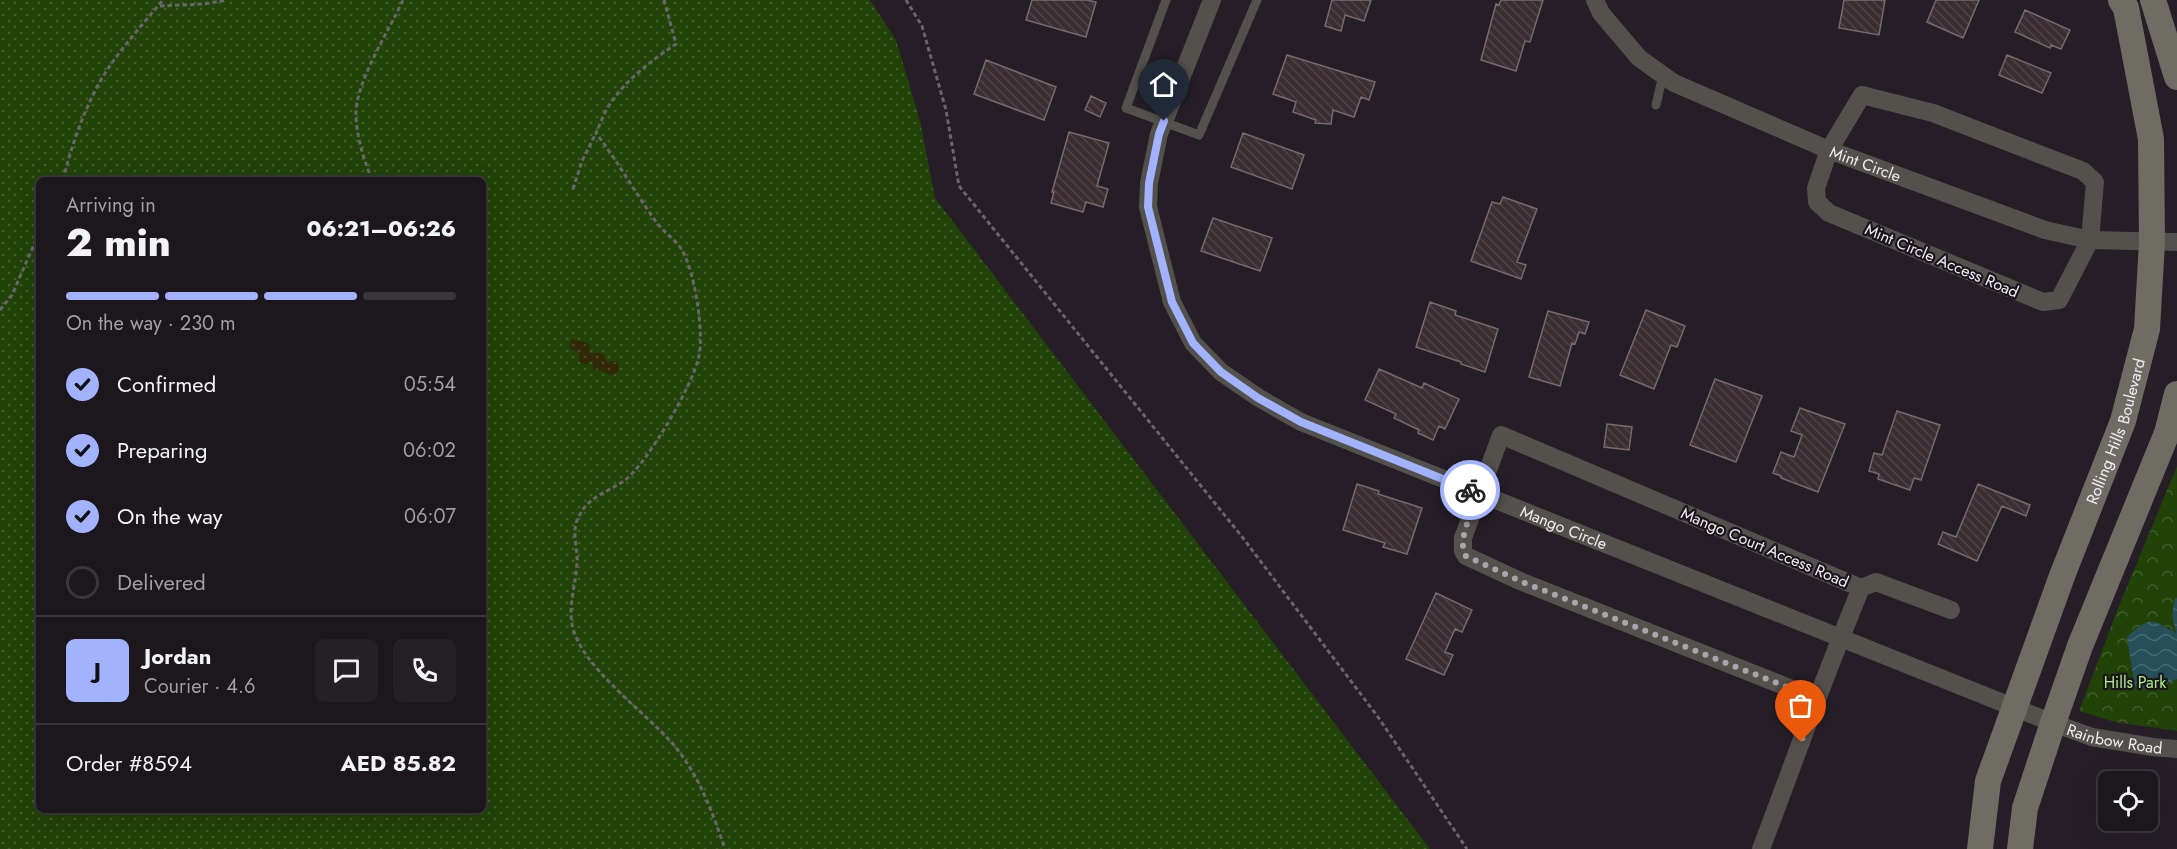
<!DOCTYPE html>
<html lang="en">
<head>
<meta charset="utf-8">
<style>
	body { margin:0; font-family:Jost,sans-serif; background:#251f26; color:#f1f3f6; height:100vh; display:flex; flex-direction:column; font-size:22px; white-space:nowrap }
	* { box-sizing:border-box; margin:0 }
	p { font-size:20px; color:#a09fa4 }
	.icon { flex:none; width:33px; height:33px; fill:none; stroke:currentColor; stroke-width:2; stroke-linecap:round; stroke-linejoin:round }
	.map { position:relative; flex:1; overflow:hidden }
	.sheet { position:absolute; left:36px; top:177px; width:450px; height:636px; display:flex; flex-direction:column; background:#1c161d; border-radius:9px; box-shadow:0 6px 24px #0002,0 0 0 2px #3a353b }
	.sheet>* { flex:none }
	.controls { position:absolute; left:2098px; top:771px; display:grid; gap:12px }
	.controls a { display:grid; place-items:center; width:60px; height:60px; border-radius:9px; background:#1c161d; box-shadow:0 6px 24px #0002,0 0 0 2px #3a353b; font-size:30px }
	.pin { position:absolute; display:grid; place-items:center; width:51px; height:51px; color:#fff; margin:-62px -26px; border-radius:50% 50% 50% 0; rotate:-45deg; box-shadow:0 0 6px #0007 }
	.pin .icon { rotate:45deg }
	.courier { position:absolute; display:grid; place-items:center; width:60px; height:60px; margin:-30px; border:4px solid #a3b2fd; border-radius:50%; background:#fff; color:#222; box-shadow:0 2px 8px #0007 }
	.headline em { font-style:normal; font-weight:800 }
	.headline div { display:flex; flex-direction:column-reverse }
	.headline { display:flex; align-items:center; justify-content:space-between; height:102px; padding:0 30px }
	h1 { font-size:39px; font-weight:800; line-height:45px }
	.bar { display:grid; grid-template-columns:repeat(4,1fr); gap:9px 6px; align-content:center; height:72px; padding:0 30px }
	.bar i { height:8px; border-radius:4px; background:#3a353b }
	.bar .selected { background:#a3b2fd }
	.bar p { grid-column:span 4 }
	.line { display:flex; align-items:center; gap:15px; padding:0 30px; border-top:2px solid #3a353b }
	.line div { flex:1 }
	.round { display:grid; place-items:center; flex:none; width:63px; height:63px; border-radius:9px; background:#251f26 }
	ol { padding:0 30px; list-style:none }
	li { display:flex; align-items:center; gap:18px; height:66px }
	li p { margin-inline-start:auto }
	li .icon { padding:6px; border-radius:50%; background:#a3b2fd; color:#111; stroke-width:4 }
	li:last-child { color:#a09fa4 }
	li i { width:33px; height:33px; border:3px solid #3a353b; border-radius:50% }
	.map>svg:first-child { display:block }
	.grass { fill:url(#grass-dots); fill-rule:evenodd }
	.forest { fill:url(#forest-crowns) }
	.sand { fill:url(#sand-dots) }
	.water { fill:url(#water-waves) }
	.building { fill:url(#building-back-hatch); stroke:#77696c; stroke-width:1.5 }
	.lines { fill:none; stroke-linecap:round; stroke-linejoin:round }
	.path { stroke:#6a646c; stroke-width:3; stroke-dasharray:4.5 3; stroke-linecap:butt }
	.lane { stroke:#53514c; stroke-width:9 }
	.street { stroke:#53514c; stroke-width:18 }
	.secondary { stroke:#6f6c64; stroke-width:26 }
	.done { stroke:#aaa5ac; stroke-width:6; stroke-dasharray:0 10.8 }
	.route { stroke:#a3b2fd; stroke-width:8 }
	.labels { text-anchor:middle; stroke-width:4.5; stroke-linejoin:round; paint-order:stroke }
	.street-label { font-size:16px; fill:#f1edf3; stroke:#1c151d }
	.park-label { font-size:16px; fill:#acf087; stroke:#1c151d }
</style>
</head>
<body>
<div class="map">
<svg width="2177" height="849" viewBox="0 0 2177 849">
	<defs>
		<pattern id="grass-dots" width="8" height="8" patternUnits="userSpaceOnUse" patternTransform="scale(1.5)"><rect width="8" height="8" fill="#214307"/><path d="M2 2h.1M6 6h.1" fill="none" stroke="#425e2c" stroke-width="1.8" stroke-linecap="round"/></pattern>
		<pattern id="forest-crowns" width="20" height="18" patternUnits="userSpaceOnUse" patternTransform="scale(1.5)"><rect width="20" height="18" fill="#214307"/><path d="M2 6a3 3 0 1 1 6 0M12 15a3 3 0 1 1 6 0" fill="none" stroke="#425e2c"/></pattern>
		<pattern id="sand-dots" width="8" height="8" patternUnits="userSpaceOnUse" patternTransform="scale(1.5)"><rect width="8" height="8" fill="#302806"/><path d="M2 2h.1M6 6h.1" fill="none" stroke="#4e482b" stroke-width="1.8" stroke-linecap="round"/></pattern>
		<pattern id="water-waves" width="16" height="10" patternUnits="userSpaceOnUse" patternTransform="scale(1.5)"><rect width="16" height="10" fill="#264f5a"/><path d="M0 5q4-4 8 0t8 0" fill="none" stroke="#466972"/></pattern>
		<pattern id="building-back-hatch" width="6" height="6" patternUnits="userSpaceOnUse" patternTransform="scale(1.5)"><rect width="6" height="6" fill="#3b2e32"/><path d="M-1 5l2 2M0 0l6 6M5-1l2 2" fill="none" stroke="#4e4246"/></pattern>
	</defs>
	<rect width="100%" height="100%" fill="#251e27"/>
	<path class="grass" d="M0,0h870l26,40 24,81 15,77 495,651h-1430zM39,180h444v630h-444z"/>
	<path class="forest" d="M2177,466v265l-62,-9 -36,-11 38,-100z"/>
	<path class="sand" d="M571,339l17,4 2,2 -1,8h14l4,9 10,-1 2,5 -1,5 -4,4 -6,-1 -5,-3 -9,-1 -3,-9 -6,3 -6,-2v-10l-10,-3z"/>
	<path class="water" d="M2175,598h2v81l-24,11 -18,-3 -8,-50c24,-21 22,-19 49,-4l-4,-18z"/>
	<path class="building" d="M1032,0h55l9,2 -10,35 -60,-17z
		M1332,0h39l-7,21 -19,-6 -4,16 -16,-5z
		M1501,0h42l-13,42 -5,-1 -9,30 -35,-11 15,-56 3,1z
		M1844,0h41l-6,35 -40,-7z
		M1936,0h43l-16,38 -36,-16z
		M2025,10l45,20 -9,19 -10,-4 -1,3 -35,-16z
		M1287,55l88,27 -6,18 -8,-3 -7,20 -21,-7 -2,14 -16,-1 1,-3 -23,-8 3,-10 -23,-8z
		M2007,55l44,18 -9,20 -43,-18z
		M986,60l70,27 -12,33 -70,-26z
		M1091,96l15,7 -6,14 -15,-7z
		M1069,132l40,11 -12,43 11,3 -5,18 -17,-5 -3,10 -32,-9 3,-11h-2z
		M1243,133l61,22 -12,34 -61,-22z
		M1503,197l34,12 -20,53 9,3 -5,14 -50,-18 21,-59 8,2z
		M1213,218l59,20 -12,33 -59,-20z
		M1430,302l26,9 -1,4 43,14 -13,43 -24,-8v-2l-45,-15z
		M1646,310l39,16 -8,21 -6,-2 -17,44 -34,-14z
		M1548,311l41,11 -4,12 -6,-2 -4,12 -3,-1 -12,43 -31,-9z
		M1379,369l43,19 2,-5 35,16 -14,30 -6,-3 -6,14 -15,-7 1,-3 -25,-12 2,-4 -31,-14z
		M1715,379l47,17 -26,66 -46,-17z
		M1800,408l45,16 -27,68 -37,-14v-2l-8,-3 8,-21 13,5 8,-22 -11,-4z
		M1897,411l43,14 -19,55 -7,-2 -4,12 -32,-11 1,-5 -10,-3 5,-18 8,2z
		M1607,424l25,3 -3,23 -25,-3z
		M1357,484l22,7 -1,3 44,14 -15,46 -24,-7 2,-4 -42,-13z
		M1978,484l52,21 -4,11 -24,-10 -25,55 -39,-17 5,-12 13,5z
		M1436,593l36,17 -10,22 -7,-3 -10,23 8,3 -9,20 -38,-16z"/>
	<g class="lines">
		<path class="path" d="M664,0l12,44c-25,17 -52,37 -68,63 -5,8 -8,18 -12,26 22,29 40,61 61,90 8,10 19,17 25,27 13,22 22,82 17,106 -5,27 -52,108 -74,124 -18,13 -35,15 -46,36 -7,12 -3,27 -2,40 1,22 -9,46 -5,68 7,41 73,88 101,120 26,31 39,67 52,105
			M906,0l16,26 24,84 13,76 284,352 135,179 89,132
			M160,6l44,-2 23,-4
			M63,180c8,-32 18,-62 33,-91 17,-33 44,-61 67,-89
			M372,180c-8,-20 -15,-42 -16,-63 -2,-33 33,-86 47,-117
			M573,189l9,-28 14,-28
			M0,310l12,-15 27,-62"/>
		<path class="lane" d="M1166,0l-40,108 73,27 58,-135
			M1656,105l7,-30"/>
		<g class="street">
			<path id="s1" d="M1212,0l-53,134 -10,49 -1,24 24,95 21,41 28,29 38,26 42,24 752,301 39,14 61,10 24,2"/>
			<path id="s2" d="M1595,0l6,13 38,45 35,25 155,67 216,80 45,10 87,2"/>
			<path d="M1862,95l71,18 150,58 12,11 -5,58 -31,60 -16,2 -214,-89 -12,-11 -1,-14 13,-38z"/>
			<path d="M1861,588l15,-6 75,28"/>
			<path d="M1761,849c33,-87 64,-175 100,-261l-360,-153 -38,103v13l3,5 54,25 297,118"/>
		</g>
		<g class="secondary">
			<path d="M2153,0l24,77"/>
			<path id="s3" d="M1980,849l8,-68 74,-205 61,-155 24,-92 5,-87 -1,-103 -25,-131 -5,-8"/>
			<path d="M2020,849l5,-41 28,-85 27,-77 87,-213 10,-39"/>
		</g>
	</g>
	<g class="lines">
		<path class="done" d="M1470,490l9,3c-6,16 -23,49 -13,63l54,25 297,118 -16,43"/>
		<path class="route" d="M1164,121l-5,13 -10,49 -1,24 24,95 21,41 28,29 37,26 43,24 169,68"/>
	</g>
	<g class="labels">
		<g class="street-label">
			<text dy="6" stroke="none"><textPath href="#s2" startOffset="324">Mint Circle</textPath></text>
			<text transform="translate(1942 260) rotate(23)" y="6">Mint Circle Access Road</text>
			<text dy="6" stroke="none"><textPath href="#s3" startOffset="441">Rolling Hills Boulevard</textPath></text>
			<text dy="6" stroke="none"><textPath href="#s1" startOffset="780">Mango Circle</textPath></text>
			<text transform="translate(1765 547) rotate(23)" y="6">Mango Court Access Road</text>
			<text dy="6" stroke="none"><textPath href="#s1" startOffset="1371">Rainbow Road</textPath></text>
		</g>
		<g class="park-label">
			<text x="2135" y="688">Hills Park</text>
		</g>
	</g>
</svg>
<div class="controls">
<a><svg class="icon" aria-label="locate" viewBox="0 0 24 24"><circle cx="12" cy="12" r="6"/><path d="M12 2v4M12 18v4M2 12h4M18 12h4"/></svg></a>
</div>
<div class="pin" style="left:1801px;top:742px;background:#ea580c"><svg class="icon" aria-label="bag" viewBox="0 0 24 24"><path d="M5 8h14l-1 12H6zM9 8a3 3 0 0 1 6 0"/></svg></div>
<div class="pin" style="left:1164px;top:121px;background:#1f2937"><svg class="icon" aria-label="home" viewBox="0 0 24 24"><path d="M3 11l9-7 9 7M6 9v11h12V9"/></svg></div>
<div class="courier" style="left:1470px;top:490px"><svg class="icon" aria-label="bike" viewBox="0 0 24 24"><circle cx="6" cy="16" r="4"/><circle cx="18" cy="16" r="4"/><path d="M6 16l4-8h5l3 8M10 8l3 8H6M13 5h3"/></svg></div>
<section class="sheet">
<div class="headline"><div><h1>2 min</h1><p>Arriving in</p></div><em>06:21–06:26</em></div>
<div class="bar"><i class="selected"></i><i class="selected"></i><i class="selected"></i><i></i><p>On the way · 230 m</p></div>
<ol>
<li><svg class="icon" aria-label="check" viewBox="0 0 24 24"><path d="M5 12l5 5 9-10"/></svg>Confirmed<p>05:54</p></li>
<li><svg class="icon" aria-label="check" viewBox="0 0 24 24"><path d="M5 12l5 5 9-10"/></svg>Preparing<p>06:02</p></li>
<li><svg class="icon" aria-label="check" viewBox="0 0 24 24"><path d="M5 12l5 5 9-10"/></svg>On the way<p>06:07</p></li>
<li><i></i>Delivered</li>
</ol>
<div class="line" style="height:108px"><b class="round" style="background:#a3b2fd;color:#111">J</b><div><b>Jordan</b><p>Courier · 4.6</p></div><a class="round"><svg class="icon" aria-label="chat" viewBox="0 0 24 24"><path d="M4 5h16v11H9l-5 4z"/></svg></a><a class="round"><svg class="icon" aria-label="phone" viewBox="0 0 24 24"><path d="M5 4h4l2 5-3 2q2 4 5 5l2-3 5 2v4C11 20 4 13 5 4z"/></svg></a></div>
<div class="line" style="height:78px"><div>Order #8594</div><b>AED 85.82</b></div>
</section>
</div>
</body>
</html>
